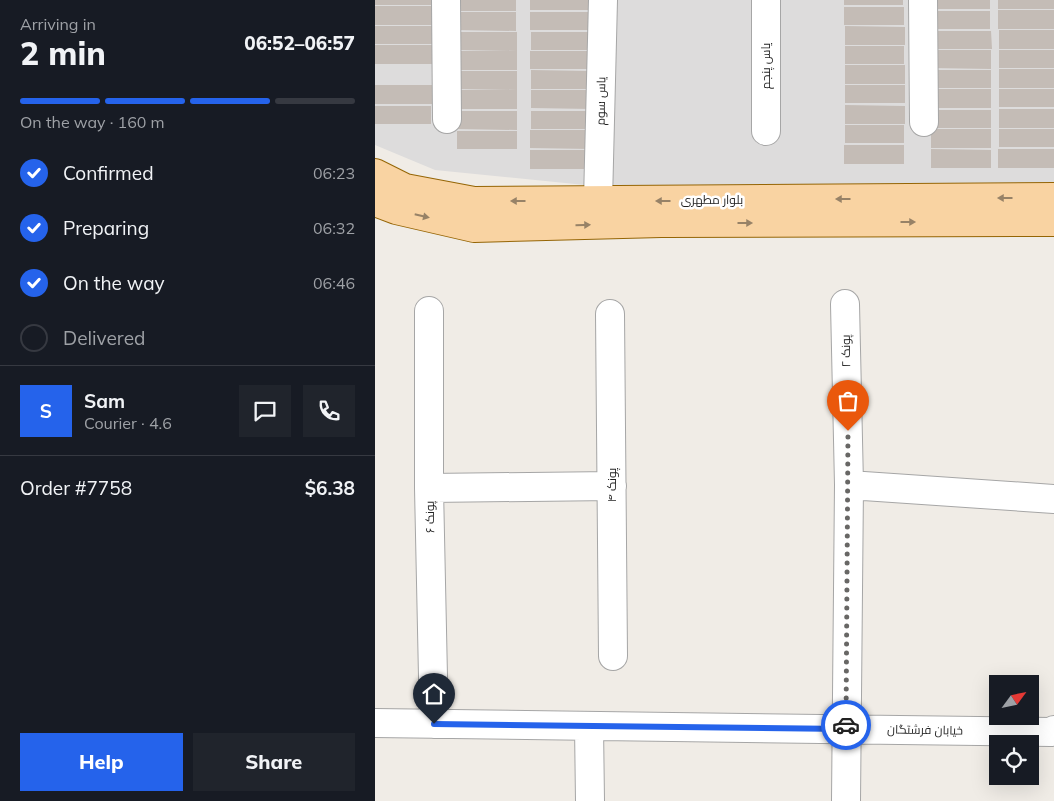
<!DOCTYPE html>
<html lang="en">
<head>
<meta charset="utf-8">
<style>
	body { margin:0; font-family:Mulish,Cairo,sans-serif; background:#20242c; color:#f1f3f6; height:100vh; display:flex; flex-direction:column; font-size:19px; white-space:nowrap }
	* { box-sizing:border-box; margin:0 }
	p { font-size:16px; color:#9ea1a6 }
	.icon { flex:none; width:28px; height:28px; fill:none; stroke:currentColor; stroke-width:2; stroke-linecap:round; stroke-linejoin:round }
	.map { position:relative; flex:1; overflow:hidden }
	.details { display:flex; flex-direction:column; background:#171b24; width:375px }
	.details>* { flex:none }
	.needle { width:32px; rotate:57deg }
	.controls { position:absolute; left:614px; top:675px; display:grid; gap:10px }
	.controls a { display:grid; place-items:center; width:50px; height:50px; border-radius:0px; background:#171b24; box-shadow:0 5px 20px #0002; font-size:25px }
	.pin { position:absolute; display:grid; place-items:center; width:42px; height:42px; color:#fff; margin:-51px -21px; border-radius:50% 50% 50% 0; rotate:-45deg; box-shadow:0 0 5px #0007 }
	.pin .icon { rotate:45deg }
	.courier { position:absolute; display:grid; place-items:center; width:50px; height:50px; margin:-25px; border:4px solid #2563eb; border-radius:50%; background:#fff; color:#222; box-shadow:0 1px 6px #0007 }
	.headline em { font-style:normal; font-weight:800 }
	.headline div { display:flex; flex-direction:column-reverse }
	.headline { display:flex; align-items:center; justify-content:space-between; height:85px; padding:0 20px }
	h1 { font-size:32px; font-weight:800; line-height:38px }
	.bar { display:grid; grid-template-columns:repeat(4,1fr); gap:8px 5px; align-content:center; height:60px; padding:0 20px }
	.bar i { height:6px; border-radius:4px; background:#363941 }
	.bar .current { background:#2563eb }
	.bar p { grid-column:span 4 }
	.line { display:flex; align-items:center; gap:12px; padding:0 20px; border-top:1px solid #363941 }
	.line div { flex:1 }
	.round { display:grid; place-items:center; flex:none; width:52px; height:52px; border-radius:0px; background:#20242c }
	ol { padding:0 20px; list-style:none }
	li { display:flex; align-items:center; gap:15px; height:55px }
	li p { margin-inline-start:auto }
	li .icon { padding:5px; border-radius:50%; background:#2563eb; color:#fff; stroke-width:4 }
	li:last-child { color:#9ea1a6 }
	li i { width:28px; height:28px; border:2px solid #363941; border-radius:50% }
	.action { display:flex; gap:10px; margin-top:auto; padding:10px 20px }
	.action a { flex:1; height:58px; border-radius:0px; background:#2563eb; color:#fff; font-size:20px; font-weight:800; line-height:58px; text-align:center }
	.action a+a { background:#20242c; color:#f1f3f6 }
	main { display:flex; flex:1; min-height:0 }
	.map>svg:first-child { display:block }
	.residential { fill:#dddcdc }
	.building { fill:#c4bcb6 }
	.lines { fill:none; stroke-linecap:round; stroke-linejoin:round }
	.minor-casing { stroke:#a6a6a6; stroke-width:30 }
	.major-casing { stroke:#956505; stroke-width:30 }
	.minor { stroke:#fff; stroke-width:28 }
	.major { stroke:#f9d3a2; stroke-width:28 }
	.oneway { fill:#978267 }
	.done { stroke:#686765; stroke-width:5; stroke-dasharray:0 9 }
	.route { stroke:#2563eb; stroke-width:6 }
	.labels { text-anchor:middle; stroke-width:5; stroke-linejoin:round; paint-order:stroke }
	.street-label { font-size:12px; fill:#1f1f1f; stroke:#fff }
</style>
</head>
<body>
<main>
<section class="details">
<div class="headline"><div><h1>2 min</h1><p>Arriving in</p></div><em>06:52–06:57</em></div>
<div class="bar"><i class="current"></i><i class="current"></i><i class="current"></i><i></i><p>On the way · 160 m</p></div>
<ol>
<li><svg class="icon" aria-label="check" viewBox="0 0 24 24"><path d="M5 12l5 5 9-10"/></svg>Confirmed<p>06:23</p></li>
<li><svg class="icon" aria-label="check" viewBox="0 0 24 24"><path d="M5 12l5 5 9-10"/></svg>Preparing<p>06:32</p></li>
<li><svg class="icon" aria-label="check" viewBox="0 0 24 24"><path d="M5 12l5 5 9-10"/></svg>On the way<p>06:46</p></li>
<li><i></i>Delivered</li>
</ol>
<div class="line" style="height:90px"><b class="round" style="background:#2563eb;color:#fff">S</b><div><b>Sam</b><p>Courier · 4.6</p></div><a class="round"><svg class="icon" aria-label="chat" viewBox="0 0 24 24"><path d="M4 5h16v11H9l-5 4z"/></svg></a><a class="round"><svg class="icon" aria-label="phone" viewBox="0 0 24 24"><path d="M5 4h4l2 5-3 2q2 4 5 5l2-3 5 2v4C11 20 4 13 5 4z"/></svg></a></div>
<div class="line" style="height:65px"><div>Order #7758</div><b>$6.38</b></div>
<div class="action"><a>Help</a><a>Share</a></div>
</section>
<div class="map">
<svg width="679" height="801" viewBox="0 0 679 801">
	<rect width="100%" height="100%" fill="#f0ece6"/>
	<path class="residential" d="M0,0h679v190l-469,-5 -150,-15 -60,-25z"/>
	<path class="building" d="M0,0h58v5h-58z
		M81,0h60v11h-60z
		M155,0h59l1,10h-60z
		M469,0h59v5h-59z
		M555,0h60v9h-60z
		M623,0h56v9h-56z
		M0,6h57v19h-57z
		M469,7h60v18h-60z
		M623,10h56v19h-56z
		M555,11h60v18h-59z
		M81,12h60v19l-60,-1z
		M155,12h60v18h-60z
		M0,26h57v18h-57z
		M470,26l60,1v18h-60z
		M624,30h55v19h-55z
		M557,31h59l1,18h-60z
		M83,32h59v19l-59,-1z
		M156,32h60v18h-60z
		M0,45h57v19h-57z
		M470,46h59v18h-59z
		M556,50h60v19l-60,-1z
		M624,50h55v18h-55z
		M82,51h60v19h-60z
		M155,51h60v18h-60z
		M470,65h60v19h-60z
		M624,69h55v19h-55z
		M156,70l59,1v18h-59z
		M556,70h60v18h-60z
		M82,71h60v19l-60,-1z
		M0,85h57v19h-57z
		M470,85h60v18h-60z
		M556,89h60v19h-60z
		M624,89h55v18h-55z
		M82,90h60v19h-60z
		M156,90h59l1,19 -60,-1z
		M470,105l60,1v18h-60z
		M0,106h56v18h-56z
		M624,109h55v19h-55z
		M557,110h59v18h-59z
		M82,111h60v19l-60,-1z
		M156,111h60v18h-60z
		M470,125h59v18h-59z
		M556,129h60v19h-60z
		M624,129h55v18h-55z
		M155,130h60v19l-60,-1z
		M82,131h60v18h-60z
		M469,145h60v19h-60z
		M556,149l60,1v18h-60z
		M623,149h56v19h-56z
		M155,150h60v19h-60z"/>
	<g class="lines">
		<defs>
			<path id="minor" d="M71,0l1,119
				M548,0l1,122
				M391,131v-131
				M223,201l5,-201
				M470,304l4,181 -3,316
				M54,311v177l5,236
				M235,314l3,342
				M474,485l205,14
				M54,488l183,-2
				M0,723l676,9 3,-2
				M214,726l1,75"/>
			<path id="major" d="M0,173l30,15 69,13 580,-4
				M0,202l21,8 78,18 187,-5 393,-1"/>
		</defs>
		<use href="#minor" class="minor-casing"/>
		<use href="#major" class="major-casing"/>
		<use href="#minor" class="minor"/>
		<use href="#major" class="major"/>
	</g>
	<defs><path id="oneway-solid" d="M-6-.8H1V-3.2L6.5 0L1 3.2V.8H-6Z" transform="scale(1.25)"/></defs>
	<g class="oneway">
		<use href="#oneway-solid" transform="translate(630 198) rotate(180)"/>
		<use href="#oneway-solid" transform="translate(468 199) rotate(180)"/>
		<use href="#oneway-solid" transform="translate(143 201) rotate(-180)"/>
		<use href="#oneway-solid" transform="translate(288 201) rotate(180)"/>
		<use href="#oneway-solid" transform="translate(47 216) rotate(13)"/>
		<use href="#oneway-solid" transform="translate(533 222)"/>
		<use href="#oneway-solid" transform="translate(370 223)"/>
		<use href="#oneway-solid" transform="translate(208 225) rotate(-1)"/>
	</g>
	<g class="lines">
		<path class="done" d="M471,725l2,-294"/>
		<path class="route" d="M59,724l412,5v-4"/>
	</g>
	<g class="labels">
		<g class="street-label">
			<text transform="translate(391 66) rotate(-90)" y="4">یاس پنجم</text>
			<text transform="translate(226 101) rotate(-89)" y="4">یاس سوم</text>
			<text x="337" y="204">بلوار مطهری</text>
			<text transform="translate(471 351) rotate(-91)" y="4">پونک ۲</text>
			<text transform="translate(237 485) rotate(-90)" y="4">پونک ۴</text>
			<text transform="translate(55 517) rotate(-91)" y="4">پونک ۶</text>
			<text transform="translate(550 730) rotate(1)" y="4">خیابان فرشتگان</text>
		</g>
	</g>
</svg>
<div class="controls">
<a><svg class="needle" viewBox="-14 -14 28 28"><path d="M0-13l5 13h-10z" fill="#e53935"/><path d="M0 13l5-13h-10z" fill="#9ea1a6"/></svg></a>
<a><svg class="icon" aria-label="locate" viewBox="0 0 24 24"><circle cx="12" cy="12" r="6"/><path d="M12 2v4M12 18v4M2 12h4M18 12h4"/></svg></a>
</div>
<div class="pin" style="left:473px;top:431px;background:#ea580c"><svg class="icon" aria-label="bag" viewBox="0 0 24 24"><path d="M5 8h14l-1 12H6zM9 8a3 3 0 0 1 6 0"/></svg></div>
<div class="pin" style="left:59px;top:724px;background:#1f2937"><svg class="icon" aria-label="home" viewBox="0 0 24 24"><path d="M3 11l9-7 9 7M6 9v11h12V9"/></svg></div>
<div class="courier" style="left:471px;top:725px"><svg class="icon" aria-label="car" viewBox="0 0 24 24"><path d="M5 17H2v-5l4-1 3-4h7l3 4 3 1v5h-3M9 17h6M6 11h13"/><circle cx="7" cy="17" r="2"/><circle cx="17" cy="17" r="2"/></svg></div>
</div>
</main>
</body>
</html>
